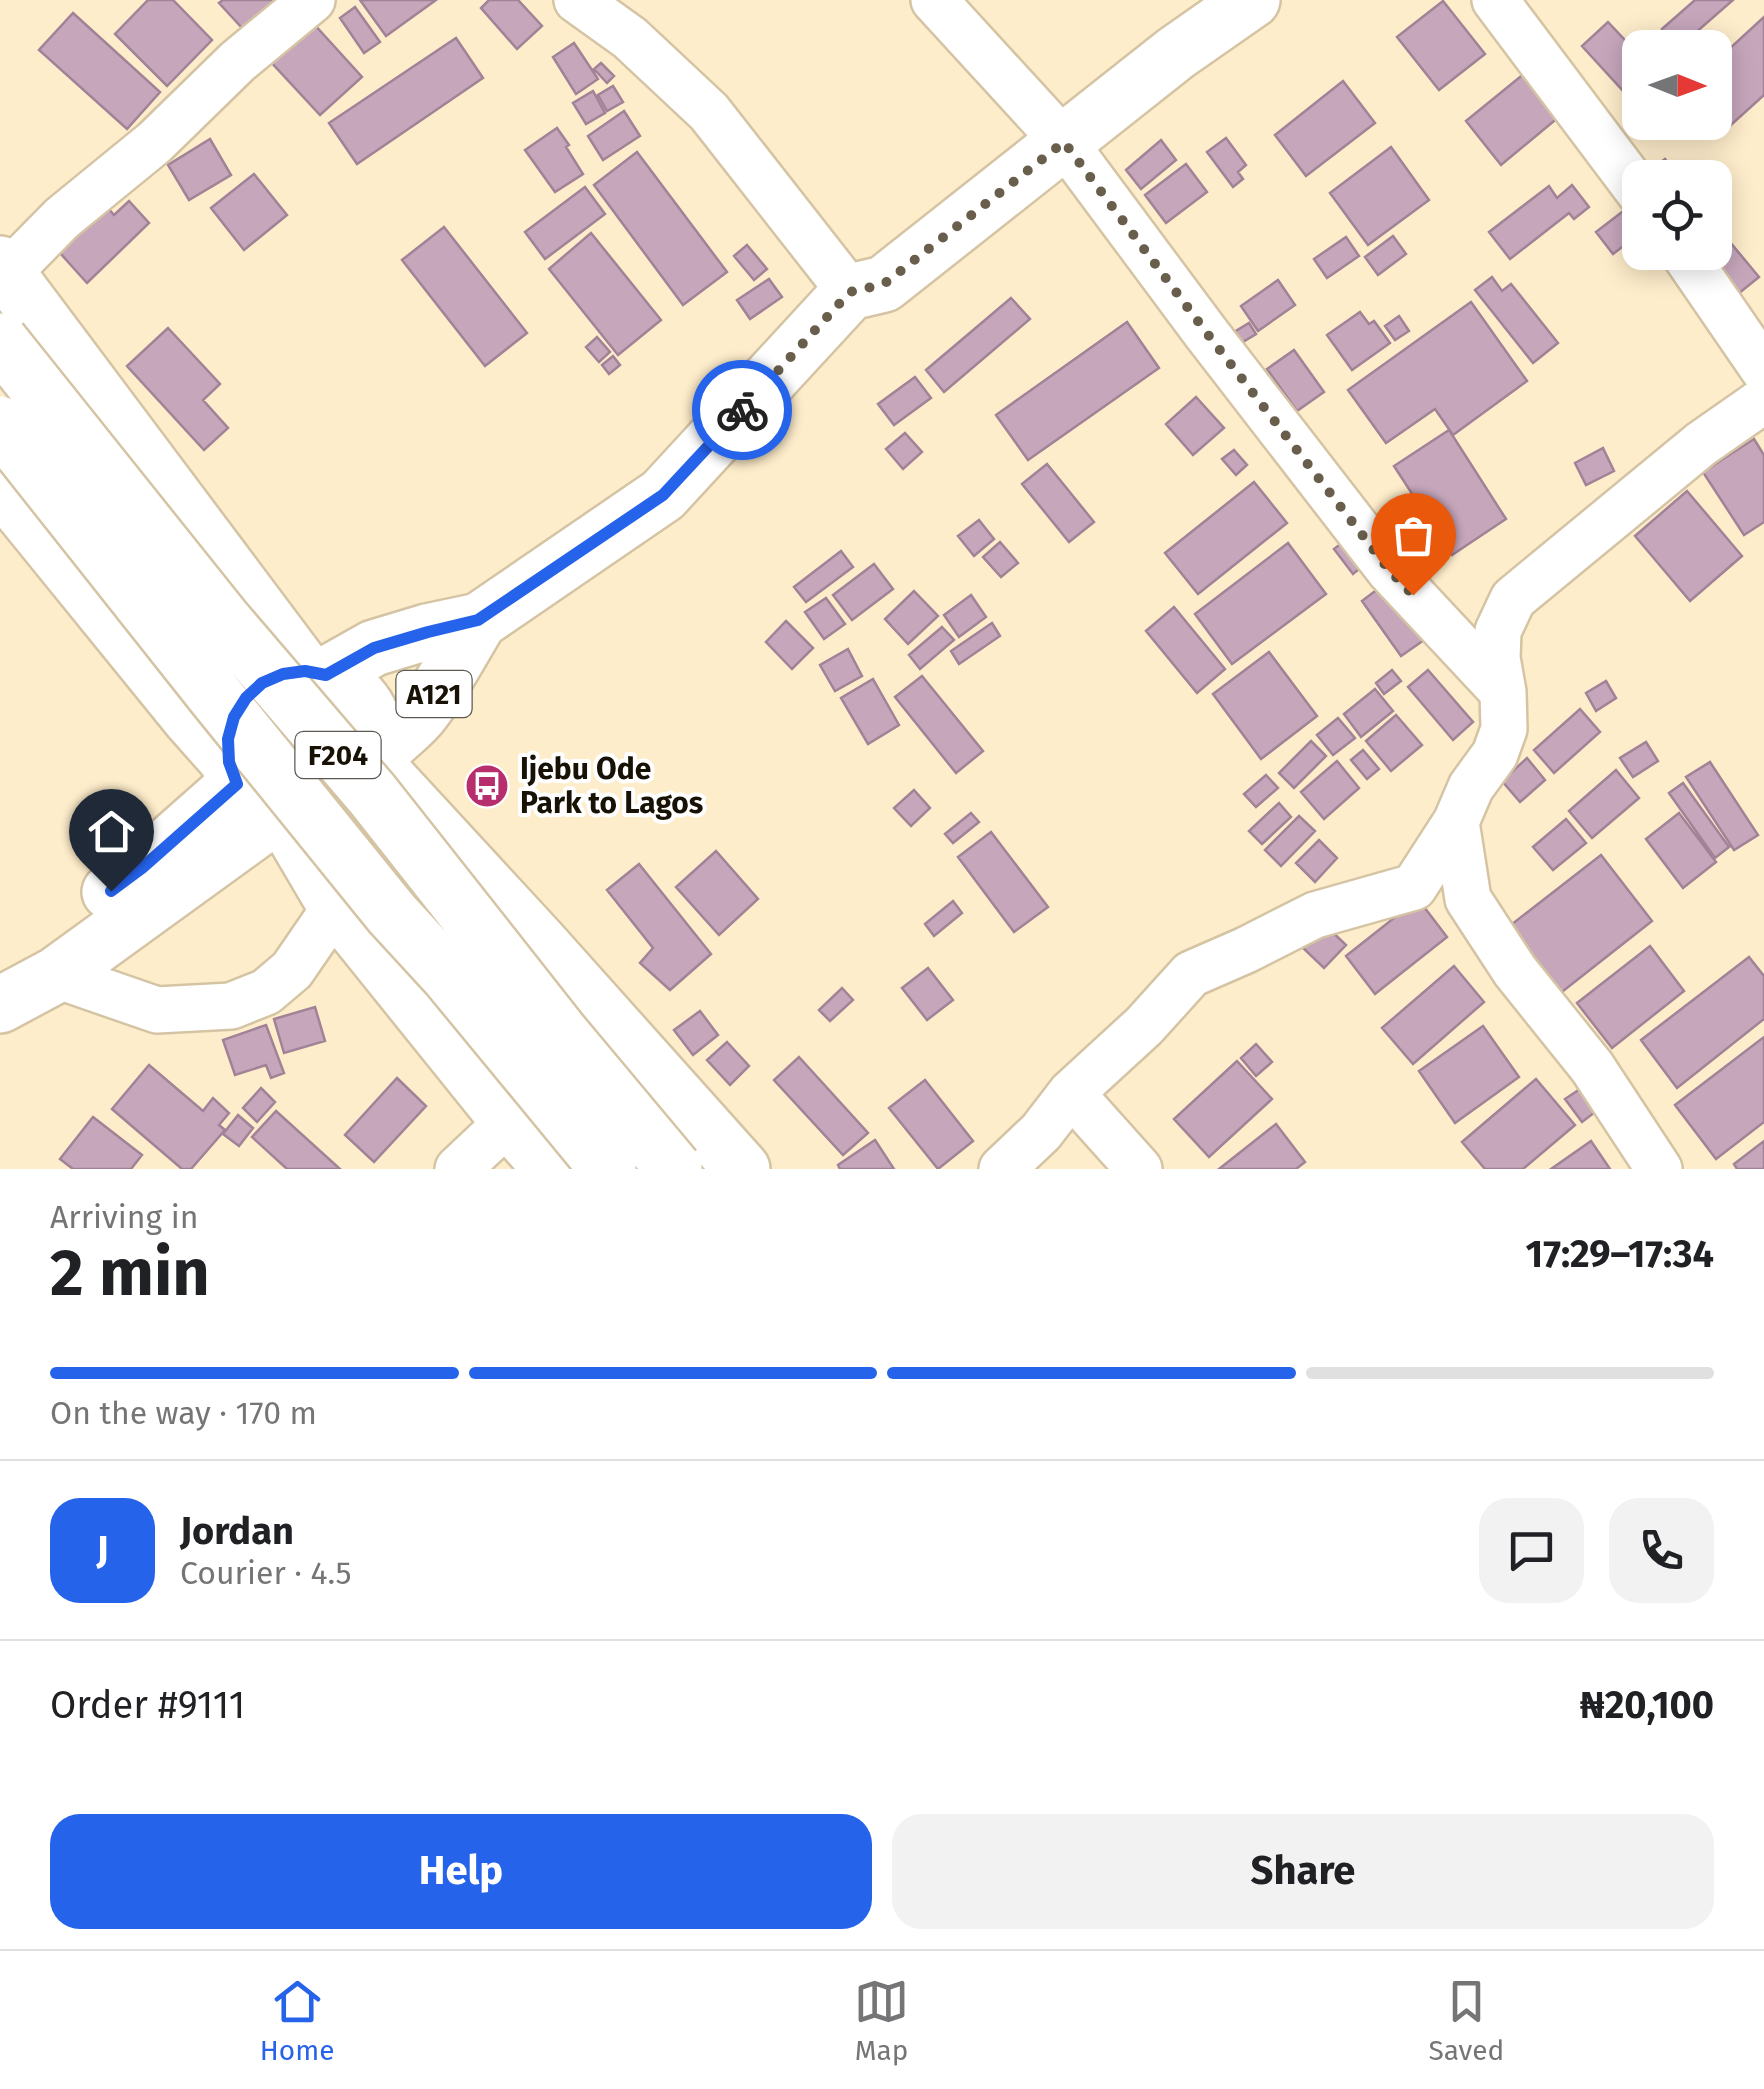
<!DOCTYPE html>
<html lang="en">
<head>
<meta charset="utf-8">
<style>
	body { margin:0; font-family:"Fira Sans",sans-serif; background:#f2f2f2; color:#202124; height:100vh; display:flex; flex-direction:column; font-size:38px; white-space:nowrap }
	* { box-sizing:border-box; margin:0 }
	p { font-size:32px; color:#757577 }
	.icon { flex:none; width:55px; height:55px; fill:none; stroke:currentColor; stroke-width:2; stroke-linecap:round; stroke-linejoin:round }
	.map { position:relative; height:1169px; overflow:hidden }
	.sheet { display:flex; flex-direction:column; background:#fff; flex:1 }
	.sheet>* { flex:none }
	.needle { width:65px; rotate:91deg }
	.controls { position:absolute; left:1622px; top:30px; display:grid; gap:20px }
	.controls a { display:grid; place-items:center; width:110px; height:110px; border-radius:20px; background:#fff; box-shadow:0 5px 25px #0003; font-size:50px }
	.pin { position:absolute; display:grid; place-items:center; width:85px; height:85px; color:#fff; margin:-102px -42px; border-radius:50% 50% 50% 0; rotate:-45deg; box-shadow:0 0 10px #0007 }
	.pin .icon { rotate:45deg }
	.courier { position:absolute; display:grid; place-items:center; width:100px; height:100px; margin:-50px; border:8px solid #2563eb; border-radius:50%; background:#fff; color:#222; box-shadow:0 2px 12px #0007 }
	.head em { font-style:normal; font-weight:700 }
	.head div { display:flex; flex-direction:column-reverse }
	.head { display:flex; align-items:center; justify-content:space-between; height:170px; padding:0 50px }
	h1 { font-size:65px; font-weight:700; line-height:75px }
	.bar { display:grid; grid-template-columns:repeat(4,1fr); gap:15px 10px; align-content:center; height:120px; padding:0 50px }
	.bar i { height:12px; border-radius:8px; background:#e0e0e0 }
	.bar .active { background:#2563eb }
	.bar p { grid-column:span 4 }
	.line { display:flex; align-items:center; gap:25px; padding:0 50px; border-top:2px solid #e0e0e0 }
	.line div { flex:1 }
	.round { display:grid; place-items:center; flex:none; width:105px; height:105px; border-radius:30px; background:#f2f2f2 }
	.action { display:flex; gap:20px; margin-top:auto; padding:20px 50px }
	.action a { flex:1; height:115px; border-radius:30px; background:#2563eb; color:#fff; font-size:40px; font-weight:700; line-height:115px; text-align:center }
	.action a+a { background:#f2f2f2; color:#202124 }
	.tabs { display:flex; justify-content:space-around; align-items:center; height:140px; border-top:2px solid #e0e0e0; background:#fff; font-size:28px; color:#757577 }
	.tabs a { display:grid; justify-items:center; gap:5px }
	.tabs .active { color:#2563eb }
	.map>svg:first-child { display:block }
	.building { fill:#c6a6bb; stroke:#a18296; stroke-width:2.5 }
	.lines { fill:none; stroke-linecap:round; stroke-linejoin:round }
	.minor-casing { stroke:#d5c4a4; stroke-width:50 }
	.major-casing { stroke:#d5c4a4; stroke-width:60 }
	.minor { stroke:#fff; stroke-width:45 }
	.major { stroke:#fff; stroke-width:55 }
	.major-bridge-casing { stroke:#d5c4a4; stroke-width:60; stroke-linecap:butt }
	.major-bridge { stroke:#fff; stroke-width:55 }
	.done { stroke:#685e4b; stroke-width:10; stroke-dasharray:0 18 }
	.route { stroke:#2563eb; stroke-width:12 }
	.labels { text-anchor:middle; stroke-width:8; stroke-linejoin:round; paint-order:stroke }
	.shield { fill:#fff; stroke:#5d5851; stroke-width:2.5 }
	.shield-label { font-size:28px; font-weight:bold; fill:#171106 }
	.poi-label { font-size:30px; font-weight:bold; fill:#171106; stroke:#fff; text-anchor:start }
</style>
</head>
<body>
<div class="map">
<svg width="1764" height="1169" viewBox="0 0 1764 1169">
	<rect width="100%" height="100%" fill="#feedcb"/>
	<path class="building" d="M148,0h25l39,40 -45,46 -52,-52z
		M223,0h52l-32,29 -24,-26z
		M360,0h76l-50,36z
		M489,0h29l24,26 -25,23 -36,-41z
		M1695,0h38l-55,48 -16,-19z
		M1443,1l42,53 -46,36 -42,-53z
		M355,7l25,35 -16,11 -24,-35z
		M73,13l87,79 -33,37 -88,-79z
		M1764,17v78l-42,38 -10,-11h3v-60z
		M1608,22l32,34v21l-16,15 -42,-46z
		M313,23l49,54 -42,38 -50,-54z
		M456,38l27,40 -126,86 -28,-41z
		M574,43l24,36 -22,15 -23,-37z
		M601,63l13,13 -7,7 -13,-14z
		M1531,68l35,43 -65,54 -35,-44z
		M1343,81l32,42 -69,53 -31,-41z
		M613,86l10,16 -16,9 -9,-16z
		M593,91l12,22 -19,11 -13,-21z
		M624,111l16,25 -37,24 -15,-24z
		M557,128l12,17 -3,2 17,27 -28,18 -30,-42z
		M1226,138l20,27 -8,7 5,7 -10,8 -26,-35z
		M210,139l21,36 -42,25 -21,-35z
		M1161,140l15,20 -35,29 -15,-19z
		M1391,147l38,53 -61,45 -38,-52z
		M637,152l90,120 -44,33 -89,-120z
		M1665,159l14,19h-29l-3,-5z
		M1186,164l21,28 -41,31 -21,-28z
		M254,174l33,41 -43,35 -33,-42z
		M1572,185l17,22 -15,12 -5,-6 -59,46 -21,-27 60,-46 8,12z
		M585,187l20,27 -60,45 -20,-27z
		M100,199l14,16 15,-14 20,22 -62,60 -36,-40z
		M1622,212l17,22 -26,20 -17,-22z
		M1715,224l44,53 -21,17 -34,-42h11z
		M444,227l83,106 -42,33 -83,-106z
		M591,233l70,87 -43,35 -69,-86z
		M1393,236l13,18 -28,21 -13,-18z
		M1346,237l13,19 -32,22 -13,-19z
		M747,245l20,24 -13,11 -20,-24z
		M1492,277l10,14 9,-7 47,59 -25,20 -58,-73z
		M769,279l13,18 -32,22 -13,-19z
		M1278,280l17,25 -37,26 -17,-25z
		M1011,298l19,21 -86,73 -18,-22z
		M1471,302l56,79 -74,54 -18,-26 -49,34 -38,-53z
		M1360,312l9,12 5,-3 16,22 -38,27 -25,-35z
		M1399,316l10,15 -14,9 -10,-14z
		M1127,322l32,46 -131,92 -32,-45z
		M1249,323l7,11 -23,14 -7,-11z
		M168,328l52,56 -17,16 25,28 -24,22 -77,-84z
		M597,337l13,15 -11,10 -13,-15z
		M1294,350l30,42 -27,19 -30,-42z
		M613,356l7,9 -11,9 -7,-9z
		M915,377l16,21 -37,27 -16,-21z
		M1196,397l28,31 -31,27 -27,-31z
		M1449,430l57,89 -54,36 -58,-89z
		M905,433l17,19 -19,17 -17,-20z
		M1754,439l10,16v67l-20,13 -41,-63z
		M1603,448l11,23 -28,14 -11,-22z
		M1234,450l13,15 -11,10 -14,-16z
		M1047,464l47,58 -25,20 -47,-58z
		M1254,482l33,41 -89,71 -33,-41z
		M1687,491l55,65 -52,45 -55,-65z
		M979,520l15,19 -20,17 -16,-20z
		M1350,537l19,24 -16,13 -19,-25z
		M1000,542l18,21 -17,14 -18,-20z
		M1288,543l38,51 -94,70 -37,-50z
		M841,551l12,16 -47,35 -12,-15z
		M874,564l19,25 -41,31 -19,-25z
		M1387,582l40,56 -26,18 -39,-55z
		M914,591l24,25 -30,28 -23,-25z
		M971,595l15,22 -27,20 -15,-22z
		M826,598l19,26 -21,15 -19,-27z
		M1174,607l51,62 -28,24 -51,-62z
		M786,621l27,27 -21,21 -26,-27z
		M992,623l8,13 -41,28 -8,-13z
		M942,627l12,13 -34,29 -11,-14z
		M848,649l14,27 -27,15 -15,-26z
		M1269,652l48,64 -56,43 -48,-65z
		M1392,670l9,11 -17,13 -8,-11z
		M1428,670l45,52 -20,18 -45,-53z
		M922,676l61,75 -27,22 -61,-76z
		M873,679l26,46 -31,19 -27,-46z
		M1606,681l10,17 -20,13 -10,-18z
		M1375,689l18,22 -32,26 -17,-23z
		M1580,709l20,23 -46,41 -20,-23z
		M1396,715l26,30 -31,26 -25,-30z
		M1338,718l17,20 -22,17 -16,-20z
		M1311,741l15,15 -32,32 -15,-15z
		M1646,742l12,19 -25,16 -13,-19z
		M1363,750l16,19 -12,10 -16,-19z
		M1527,758l18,22 -25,22 -18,-21z
		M1337,761l22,27 -35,31 -23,-27z
		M1710,762l48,73 -24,15 -48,-73z
		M1616,770l23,28 -47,40 -23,-27z
		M1266,775l12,13 -22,19 -12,-13z
		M1683,783l46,64 -14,11 -46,-65z
		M914,790l16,18 -19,18 -17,-18z
		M1279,803l12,14 -29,27 -13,-13z
		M971,813l8,9 -26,21 -8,-9z
		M1679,813l37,49 -33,26 -37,-49z
		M1299,816l16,15 -34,35 -16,-16z
		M1566,819l20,24 -33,27 -20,-23z
		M991,832l57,75 -34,25 -56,-75z
		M1319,840l18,18 -22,24 -19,-19z
		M716,851l42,48 -39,36 -43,-48z
		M1601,855l51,66 -94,74 -51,-67z
		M639,864l72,90 -41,36 -30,-27 13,-15 -46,-58z
		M1418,899l29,38 -72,57 -29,-38z
		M953,901l9,12 -28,23 -9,-12z
		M1324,924l22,21 -22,23 -22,-21z
		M1650,946l34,45 -72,57 -35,-45z
		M1749,957l15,19v43l-87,69 -36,-48z
		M1454,966l30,36 -71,62 -31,-36z
		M928,968l25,32 -26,20 -25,-32z
		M842,988l11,12 -23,21 -11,-11z
		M315,1007l10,34 -41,12 -10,-34z
		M700,1011l18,24 -25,20 -19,-25z
		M266,1025l18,48 -13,5 -5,-13 -31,10 -12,-35z
		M1483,1026l36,51 -64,46 -36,-52z
		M1764,1037v85l-48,37 -41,-54z
		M727,1042l22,24 -19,19 -23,-25z
		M1256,1044l16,18 -16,14 -15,-18z
		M799,1057l69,76 -25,22 -69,-75z
		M1237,1061l35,38 -63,58 -35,-38z
		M149,1065l54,46 10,-13 16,15 -10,12 6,5 -34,39h-9l-70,-60z
		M397,1078l29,28 -52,56 -29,-27z
		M1536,1079l39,46 -52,44h-38l-23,-27z
		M925,1080l48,61 -35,28 -49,-61z
		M1583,1087l16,22 -17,13 -17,-23z
		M261,1088l14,14 -18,20 -14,-14z
		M276,1111l64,58h-53l-35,-32z
		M238,1115l15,13 -14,18 -16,-12z
		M93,1117l49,38 -11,14h-58l-13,-10z
		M1276,1124l29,38 -9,7h-77z
		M875,1140l19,29h-54l-2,-4z
		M1591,1141l19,28h-59z
		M1764,1141v28h-27l-3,-5z"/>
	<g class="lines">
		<defs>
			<path id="minor" d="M577,0l53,38 79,74 141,180
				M934,0l130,142 142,191 184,238 113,121
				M1495,0l145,193
				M1683,252l81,118
				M7,274l55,-56 93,-76 83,-81 74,-61
				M1456,822l12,77 47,72 77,96 67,102
				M56,975l101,35 74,-4 35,-14 26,-22 44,-64
				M1071,1093l68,76
				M458,1169l51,-48
				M1002,1169l39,-37 30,-39 73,-67 47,-52 55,-24 69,-35 99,-28 42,-65 15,-35 24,-33 9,-25 -1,-37 -6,-34 1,-27 15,-32 188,-155 63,-44"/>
			<path id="major" d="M0,264l305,407
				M0,484l190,234 39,44
				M326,675l48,-27 53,-16 52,-11 184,-126 187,-203 34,-8 292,-231 76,-53
				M377,758c-1,-18 -1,-37 -11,-52 -32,-49 -107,-43 -132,10 -37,80 79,149 130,74 7,-11 8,-25 15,-35 12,-16 31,-27 43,-43 22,-28 39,-61 57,-91
				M385,775l154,167 203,227
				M286,821l50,85 173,215 43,48
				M110,892l32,-24 95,-84
				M0,1005l56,-30 218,-158"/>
		</defs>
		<use href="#minor" class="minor-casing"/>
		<use href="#major" class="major-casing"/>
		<use href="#minor" class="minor"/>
		<use href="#major" class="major"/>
		<defs>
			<path id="major-bridge" d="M0,341l223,279 149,174 190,241 112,134
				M0,424l217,274 175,216 57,62 159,193"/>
		</defs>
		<use href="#major-bridge" class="major-bridge-casing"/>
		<use href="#major-bridge" class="major-bridge"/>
	</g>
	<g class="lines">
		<path class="done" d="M742,410l108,-118 34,-8 180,-142 142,190 184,239 23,24"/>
		<path class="route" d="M111,891l31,-23 95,-84 -8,-22 -1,-23 6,-22 12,-19 16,-15 21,-9 22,-3 21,4 48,-27 54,-16 50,-12 185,-125 79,-85"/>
	</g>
	<defs>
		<symbol id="bus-disc" viewBox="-11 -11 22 22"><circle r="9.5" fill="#b72e6d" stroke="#fff"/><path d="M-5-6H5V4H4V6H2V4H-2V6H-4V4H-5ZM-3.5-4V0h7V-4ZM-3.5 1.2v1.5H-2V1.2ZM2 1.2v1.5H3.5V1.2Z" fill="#fff"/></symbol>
	</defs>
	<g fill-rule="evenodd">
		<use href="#bus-disc" x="462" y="761" width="50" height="50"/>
	</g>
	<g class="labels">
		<g class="shield">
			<rect x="396.5" y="671" width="75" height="46" rx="8"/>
			<rect x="295.5" y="732" width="85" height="46" rx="8"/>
		</g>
		<g class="shield-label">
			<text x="434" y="704">A121</text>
			<text x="338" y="765">F204</text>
		</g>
		<g class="poi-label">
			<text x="520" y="779">Ijebu Ode<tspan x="520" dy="34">Park to Lagos</tspan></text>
		</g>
	</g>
</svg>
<div class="controls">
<a><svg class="needle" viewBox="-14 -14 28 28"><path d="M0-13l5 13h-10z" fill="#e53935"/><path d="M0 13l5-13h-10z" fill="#757577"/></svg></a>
<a><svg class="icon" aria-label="locate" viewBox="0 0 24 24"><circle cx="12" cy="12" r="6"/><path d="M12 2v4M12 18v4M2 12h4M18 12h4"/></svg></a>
</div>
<div class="pin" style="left:1413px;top:595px;background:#ea580c"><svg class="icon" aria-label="bag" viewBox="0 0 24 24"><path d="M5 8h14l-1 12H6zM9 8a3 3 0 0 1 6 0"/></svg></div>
<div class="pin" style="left:111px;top:891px;background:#1f2937"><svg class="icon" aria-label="home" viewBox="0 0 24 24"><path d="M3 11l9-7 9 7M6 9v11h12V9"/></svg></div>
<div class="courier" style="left:742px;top:410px"><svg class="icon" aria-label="bike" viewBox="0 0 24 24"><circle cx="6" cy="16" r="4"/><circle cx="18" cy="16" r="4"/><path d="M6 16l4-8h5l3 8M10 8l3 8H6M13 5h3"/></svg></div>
</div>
<section class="sheet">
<div class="head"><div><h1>2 min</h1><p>Arriving in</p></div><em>17:29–17:34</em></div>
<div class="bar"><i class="active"></i><i class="active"></i><i class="active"></i><i></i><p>On the way · 170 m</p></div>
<div class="line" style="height:180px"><b class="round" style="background:#2563eb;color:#fff">J</b><div><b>Jordan</b><p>Courier · 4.5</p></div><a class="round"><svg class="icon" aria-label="chat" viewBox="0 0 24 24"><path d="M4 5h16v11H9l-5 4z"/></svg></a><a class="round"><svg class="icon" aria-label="phone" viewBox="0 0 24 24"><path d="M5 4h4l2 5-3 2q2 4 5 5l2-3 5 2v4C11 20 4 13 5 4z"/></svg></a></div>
<div class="line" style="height:130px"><div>Order #9111</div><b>₦20,100</b></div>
<div class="action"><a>Help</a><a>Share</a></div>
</section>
<nav class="tabs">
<a class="active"><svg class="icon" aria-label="home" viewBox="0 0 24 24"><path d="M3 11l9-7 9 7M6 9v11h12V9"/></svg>Home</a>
<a><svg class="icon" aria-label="map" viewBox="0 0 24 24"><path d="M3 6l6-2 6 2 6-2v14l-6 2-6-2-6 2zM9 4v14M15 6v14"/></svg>Map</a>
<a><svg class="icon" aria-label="saved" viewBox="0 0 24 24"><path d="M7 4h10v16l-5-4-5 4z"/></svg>Saved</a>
</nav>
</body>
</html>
